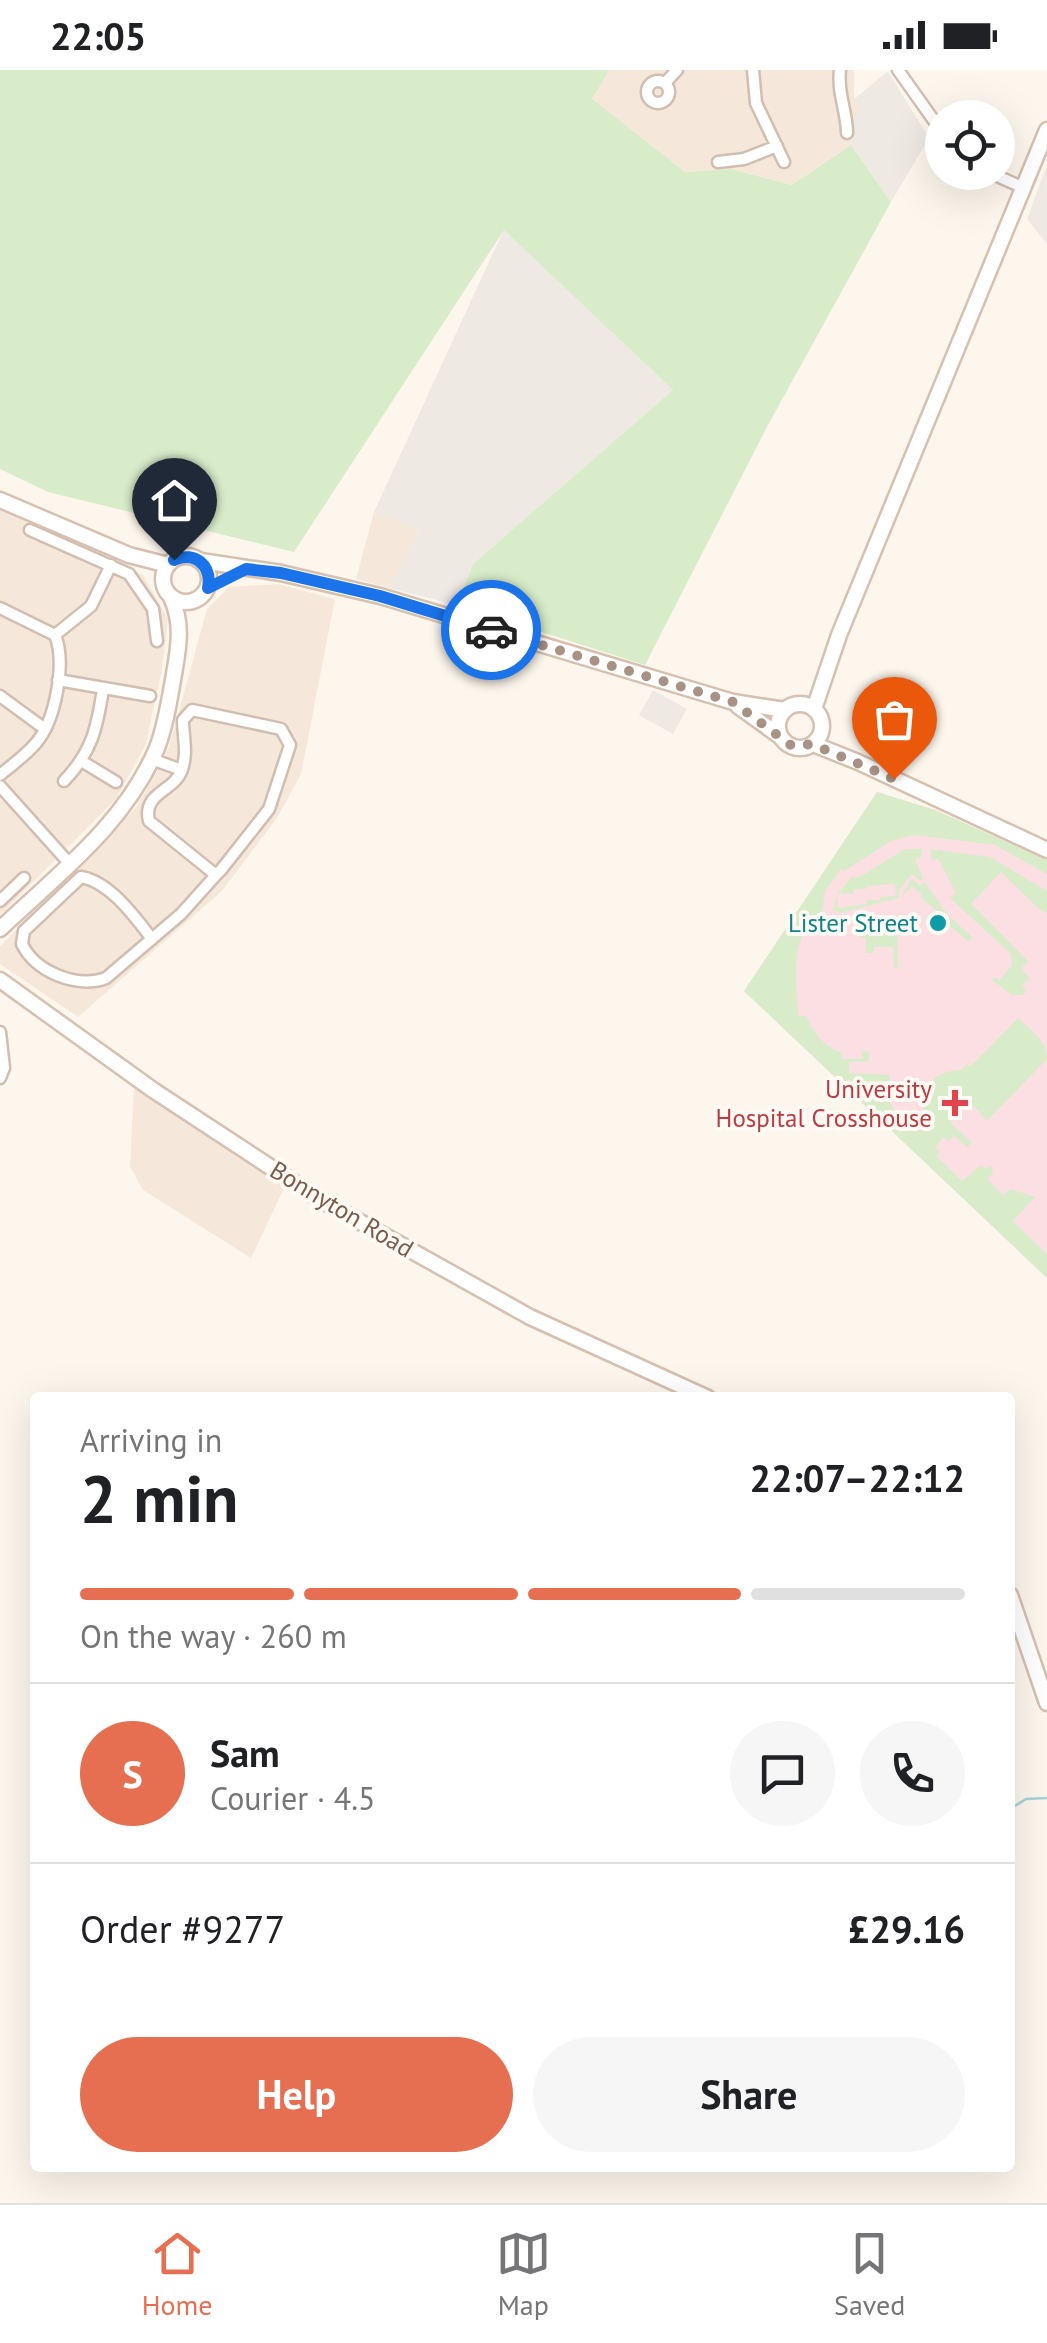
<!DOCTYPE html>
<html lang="en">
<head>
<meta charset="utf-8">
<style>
	body { margin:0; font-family:"PT Sans",sans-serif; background:#f6f6f6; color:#202124; height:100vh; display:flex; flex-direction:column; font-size:38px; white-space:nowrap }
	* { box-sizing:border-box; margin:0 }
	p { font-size:32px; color:#757577 }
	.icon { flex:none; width:55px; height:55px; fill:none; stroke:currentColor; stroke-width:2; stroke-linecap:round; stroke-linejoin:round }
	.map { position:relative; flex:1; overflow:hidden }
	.details { position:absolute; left:30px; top:1322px; width:985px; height:780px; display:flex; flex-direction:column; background:#fff; border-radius:10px; box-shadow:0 10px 40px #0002 }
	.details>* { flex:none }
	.tools { position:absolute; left:925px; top:30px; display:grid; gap:20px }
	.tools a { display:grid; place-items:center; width:90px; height:90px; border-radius:50%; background:#fff; box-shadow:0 10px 40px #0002; font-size:50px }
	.pin { position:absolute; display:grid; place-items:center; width:85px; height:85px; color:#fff; margin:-102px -42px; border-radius:50% 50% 50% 0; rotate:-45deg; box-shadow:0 0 10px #0007 }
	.pin .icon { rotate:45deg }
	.courier { position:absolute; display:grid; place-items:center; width:100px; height:100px; margin:-50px; border:8px solid #1a73e8; border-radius:50%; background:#fff; color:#222; box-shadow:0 2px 12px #0007 }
	.head em { font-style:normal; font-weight:700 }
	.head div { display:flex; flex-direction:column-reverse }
	.head { display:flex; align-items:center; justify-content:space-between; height:170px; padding:0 50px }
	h1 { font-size:65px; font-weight:700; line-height:75px }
	.bar { display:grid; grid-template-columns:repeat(4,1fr); gap:15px 10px; align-content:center; height:120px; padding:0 50px }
	.bar i { height:12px; border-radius:8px; background:#e0e0e0 }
	.bar .current { background:#e76f51 }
	.bar p { grid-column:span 4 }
	.line { display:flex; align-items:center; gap:25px; padding:0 50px; border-top:2px solid #e0e0e0 }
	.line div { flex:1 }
	.round { display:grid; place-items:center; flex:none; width:105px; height:105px; border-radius:52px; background:#f6f6f6 }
	.cta { display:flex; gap:20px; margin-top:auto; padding:20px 50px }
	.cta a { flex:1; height:115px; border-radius:60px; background:#e76f51; color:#fff; font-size:40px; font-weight:700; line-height:115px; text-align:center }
	.cta a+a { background:#f6f6f6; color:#202124 }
	.status { display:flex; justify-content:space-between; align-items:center; height:70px; padding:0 50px; background:#fff; direction:ltr }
	.status svg { height:28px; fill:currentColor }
	.menu { display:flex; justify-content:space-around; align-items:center; height:140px; border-top:2px solid #e0e0e0; background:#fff; font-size:28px; color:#757577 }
	.menu a { display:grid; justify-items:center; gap:5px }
	.menu .current { color:#e76f51 }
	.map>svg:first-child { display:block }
	.residential { fill:#f5e8da }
	.industrial { fill:#efe9e4 }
	.medical { fill:#fbdfe3 }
	.green { fill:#d8ecc9 }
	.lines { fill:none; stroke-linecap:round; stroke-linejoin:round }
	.stream { stroke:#a5d3da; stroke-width:2.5 }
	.street-casing { stroke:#d1beb0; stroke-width:15 }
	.secondary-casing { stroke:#d6c0b0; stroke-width:19 }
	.street { stroke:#fff; stroke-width:10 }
	.secondary { stroke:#fff; stroke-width:14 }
	.done { stroke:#a89285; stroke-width:10; stroke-dasharray:0 18 }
	.route { stroke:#1a73e8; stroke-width:12 }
	.culture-dot { fill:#0f9aa8; stroke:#fffaf3; stroke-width:4 }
	.health-dot { fill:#e0444e; stroke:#fffaf3; stroke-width:4 }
	.labels { text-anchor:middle; stroke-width:8; stroke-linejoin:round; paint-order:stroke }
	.culture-label { font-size:25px; fill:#0d838f; stroke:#fffaf3; text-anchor:end }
	.health-label { font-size:25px; fill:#be3a42; stroke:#fffaf3; text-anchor:end }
	.street-label { font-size:25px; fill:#7a5c4d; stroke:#fffaf3 }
</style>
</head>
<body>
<div class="status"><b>22:05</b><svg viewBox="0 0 49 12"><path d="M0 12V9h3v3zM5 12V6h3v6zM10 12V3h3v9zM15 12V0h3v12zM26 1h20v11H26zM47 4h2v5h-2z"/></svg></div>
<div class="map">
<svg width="1047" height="2133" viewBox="0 0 1047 2133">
	<rect width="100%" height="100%" fill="#fdf6ec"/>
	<path class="residential" d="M609,0h245v28l7,10 -12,26 2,11 -59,40 -61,-16 -46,3 -94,-73z
		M0,437l143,68 25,44 -6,50 -16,75 -30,55 -116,116z
		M374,442l46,18 -32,58 -32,-9z
		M278,514l57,15 -34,175 -24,44 -55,73 -144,126 -78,-53v-18l90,-88 48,-53 31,-58 38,-138 22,-22z
		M134,1015l151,101 -34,72 -108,-68 -13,-24z"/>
	<path class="industrial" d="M888,1l41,67 -38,64 -40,-57 -2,-11 4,-18 8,-8 -7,-9z
		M1047,95v79l-20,-25z
		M504,159l169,161 -200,174 -16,41 -69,-17 32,-58 -46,-18z
		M653,620l34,19 -14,25 -34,-19z"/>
	<path class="medical" d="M877,722l58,18 112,50v418l-303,-287z"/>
	<path class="green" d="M0,0h609l-17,29 93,73 46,-3 61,16 59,-40 40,57 -123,223 -123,240 -188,-60 16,-41 200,-174 -169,-160 -210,322 -246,-60 -48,-23z
		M877,722l58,18 112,50v14l-52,-29 -80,-10 -24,6 -47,30 -3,-2 -16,22 -4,30 -2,2 -5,-5c-25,27 -17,64 -16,98h8c7,16 19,32 35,36l1,7h20v-7l7,-1v10l-20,1v11l41,2 -2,15 5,20 29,10c3,-28 4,-48 39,-50l6,-6 4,2 47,-48c13,12 29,23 29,41l-60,62 -11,-13 -11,-3 -15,17 22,21 -4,5 -17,-15 2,4 -4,4 -5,-4 -9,10 5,5 -3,5 25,24 19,-16 5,4 5,-4 2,8 -6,6 16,16 8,-6 24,8 -22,24 34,33v24l-303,-287z
		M905,779h17l-1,8 -6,2 8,20 -3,2 -8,-7 -12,15 -2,9 -58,15 -7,-3 4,-14 1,12 28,-4 1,-4h13v-3l16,-1 -1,-12 -28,2 -1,3h-12v5l-16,-1 14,-16 6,1z
		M930,779l60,8 57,34v22l-7,-3 -39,-38 -30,32 57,57 -7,8 9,9 -8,8 5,5 -4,4h-11l-20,-15 3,-3 5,3 12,-15 -1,-11 -61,-56 6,-5 -18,-35 -6,2z
		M912,808l7,7 6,-3 22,32 25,23 -3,5 -29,-24 2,-3 -22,-18 2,-3 -10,-8 -11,11z
		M897,856l1,42h-4l-1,-21h-19l-1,6h-7v-15l-6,-1 1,-6 5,-4z"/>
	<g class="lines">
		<path class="stream" d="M1010,1739l16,-10 21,-1"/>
		<defs>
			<path id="street" d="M753,0l3,33 28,59
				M840,0c-3,22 7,42 7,63
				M898,0l44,62
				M647 22a11 11 0 1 1 22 0a11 11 0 1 1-22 0Z
				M665,13l12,-13
				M718,92l26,-3 33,-13
				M988,102l36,16
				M30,460l99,44 24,35 4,32
				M0,538l55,27c11,27 1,85 -19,108 -10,12 -24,22 -36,32
				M55,565l36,-29 20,-41
				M58,610l92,16
				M0,626l45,33
				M151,689l31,11
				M83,692l33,20
				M64,711c28,-29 33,-53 39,-92
				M0,716l69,77
				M0,831l24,-23
				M152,869c-17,-22 -42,-57 -71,-62l-57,54 -2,13c13,28 56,45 84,34l75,-64 35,-39 5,-5 48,-61 21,-64 -9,-16 -89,-19 -9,10c0,16 5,33 -1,49 -7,23 -40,23 -33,52l67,54
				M0,962l4,36 -4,10"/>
			<path id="secondary" d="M0,430l129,55 39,10
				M163 509a23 23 0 1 1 46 0a23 23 0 1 1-46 0Z
				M201,491l80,12 99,23 353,106 52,8
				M778 656a22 22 0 1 1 44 0a22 22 0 1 1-44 0Z
				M738,636l43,31
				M814,639l25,-74 208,-505
				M813,674l45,18 189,88
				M0,859c58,-55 125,-105 157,-181 8,-21 12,-45 16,-68 5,-30 11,-54 -2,-83
				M0,910l153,110 166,109 211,118 178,81
				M1010,1525l37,108"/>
		</defs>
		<use href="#street" class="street-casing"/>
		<use href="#secondary" class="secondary-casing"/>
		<use href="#street" class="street"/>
		<use href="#secondary" class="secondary"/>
	</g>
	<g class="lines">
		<path class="done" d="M491,560l242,72 59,44 20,-2 82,35"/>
		<path class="route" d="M174,490c21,-9 38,5 34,28l38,-19 35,4 99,23 111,34"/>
	</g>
	<circle class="culture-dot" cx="938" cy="853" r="10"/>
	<path class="health-dot" d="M950 1018h10v10h10v10h-10v10h-10v-10h-10v-10h10z"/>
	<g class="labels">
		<g class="culture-label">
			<text x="918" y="862">Lister Street</text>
		</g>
		<g class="health-label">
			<text x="932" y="1028">University<tspan x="932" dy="29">Hospital Crosshouse</tspan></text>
		</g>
		<g class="street-label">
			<text transform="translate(342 1139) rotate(31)" y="9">Bonnyton Road</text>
		</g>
	</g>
</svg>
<div class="tools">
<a><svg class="icon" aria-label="locate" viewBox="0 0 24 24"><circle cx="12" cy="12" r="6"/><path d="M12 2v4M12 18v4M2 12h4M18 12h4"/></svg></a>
</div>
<div class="pin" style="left:894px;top:709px;background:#ea580c"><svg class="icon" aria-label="bag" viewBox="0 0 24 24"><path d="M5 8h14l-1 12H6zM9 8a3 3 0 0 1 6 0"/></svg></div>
<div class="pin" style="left:174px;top:490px;background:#1f2937"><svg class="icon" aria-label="home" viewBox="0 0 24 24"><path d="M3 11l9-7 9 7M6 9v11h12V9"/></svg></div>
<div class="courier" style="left:491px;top:560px"><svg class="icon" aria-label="car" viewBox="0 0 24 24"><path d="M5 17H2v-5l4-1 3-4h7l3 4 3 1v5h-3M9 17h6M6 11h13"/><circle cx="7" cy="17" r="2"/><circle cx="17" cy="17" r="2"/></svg></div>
<section class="details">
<div class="head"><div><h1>2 min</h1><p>Arriving in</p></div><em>22:07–22:12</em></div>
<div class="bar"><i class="current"></i><i class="current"></i><i class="current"></i><i></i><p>On the way · 260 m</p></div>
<div class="line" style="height:180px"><b class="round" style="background:#e76f51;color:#fff">S</b><div><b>Sam</b><p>Courier · 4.5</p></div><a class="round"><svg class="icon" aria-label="chat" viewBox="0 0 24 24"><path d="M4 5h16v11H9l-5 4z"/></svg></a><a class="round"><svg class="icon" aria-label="phone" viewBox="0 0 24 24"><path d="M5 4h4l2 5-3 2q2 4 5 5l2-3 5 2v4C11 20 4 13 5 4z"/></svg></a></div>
<div class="line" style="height:130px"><div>Order #9277</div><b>£29.16</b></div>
<div class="cta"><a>Help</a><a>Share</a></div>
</section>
</div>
<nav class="menu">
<a class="current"><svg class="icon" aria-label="home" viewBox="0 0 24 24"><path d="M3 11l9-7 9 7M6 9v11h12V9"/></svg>Home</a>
<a><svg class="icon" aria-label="map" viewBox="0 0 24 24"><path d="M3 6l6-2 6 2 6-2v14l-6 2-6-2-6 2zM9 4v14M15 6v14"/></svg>Map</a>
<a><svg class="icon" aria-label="saved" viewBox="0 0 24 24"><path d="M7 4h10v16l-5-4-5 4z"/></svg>Saved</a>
</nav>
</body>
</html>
